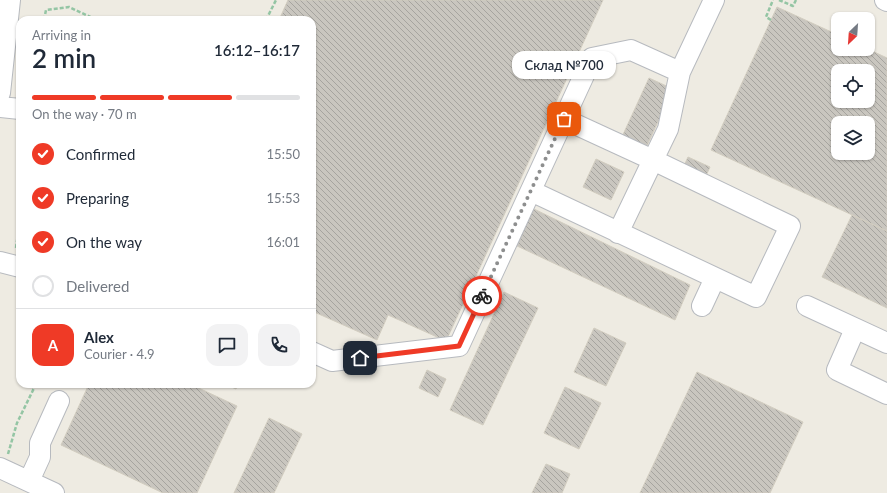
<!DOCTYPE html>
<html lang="en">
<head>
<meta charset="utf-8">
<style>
	body { margin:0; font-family:Lato,sans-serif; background:#f2f2f3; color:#1f2937; height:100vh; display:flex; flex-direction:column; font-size:15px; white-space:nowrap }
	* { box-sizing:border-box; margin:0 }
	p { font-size:13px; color:#747a83 }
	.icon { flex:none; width:22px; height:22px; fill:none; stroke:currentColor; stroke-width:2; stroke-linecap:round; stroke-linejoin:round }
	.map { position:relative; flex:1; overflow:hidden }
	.details { position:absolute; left:16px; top:16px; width:300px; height:372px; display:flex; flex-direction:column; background:#fff; border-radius:12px; box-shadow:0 1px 3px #0004 }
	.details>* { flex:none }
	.needle { width:26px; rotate:205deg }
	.controls { position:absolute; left:831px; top:12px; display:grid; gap:8px }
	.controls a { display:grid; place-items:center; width:44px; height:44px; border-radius:8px; background:#fff; box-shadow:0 1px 3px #0004; font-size:20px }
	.pin { position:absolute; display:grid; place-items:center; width:34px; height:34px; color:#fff; margin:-17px; border-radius:8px; box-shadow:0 2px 6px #0006 }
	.courier { position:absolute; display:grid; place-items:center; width:40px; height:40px; margin:-20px; border:3px solid #ef3a26; border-radius:50%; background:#fff; color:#222; box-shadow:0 1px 5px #0007 }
	.bubble { position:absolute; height:28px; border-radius:12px; background:#fff; box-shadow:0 1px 3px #0004; font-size:13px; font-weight:600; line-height:28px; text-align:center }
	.head em { font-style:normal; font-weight:600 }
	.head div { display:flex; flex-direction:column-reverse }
	.head { display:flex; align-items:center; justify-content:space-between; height:68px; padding:0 16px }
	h1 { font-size:26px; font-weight:600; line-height:30px }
	.bar { display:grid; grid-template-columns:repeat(4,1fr); gap:6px 4px; align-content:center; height:48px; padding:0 16px }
	.bar i { height:5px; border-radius:3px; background:#e0e1e3 }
	.bar .on { background:#ef3a26 }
	.bar p { grid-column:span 4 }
	.line { display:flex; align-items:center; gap:10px; padding:0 16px; border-top:1px solid #e0e1e3 }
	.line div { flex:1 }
	.round { display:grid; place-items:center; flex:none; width:42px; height:42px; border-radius:12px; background:#f2f2f3 }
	ol { padding:0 16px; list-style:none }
	li { display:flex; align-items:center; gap:12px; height:44px }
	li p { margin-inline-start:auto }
	li .icon { padding:4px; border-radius:50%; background:#ef3a26; color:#fff; stroke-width:4 }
	li:last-child { color:#747a83 }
	li i { width:22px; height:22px; border:2px solid #e0e1e3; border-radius:50% }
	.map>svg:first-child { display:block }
	.building { fill:url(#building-back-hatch); stroke:#d2cdc0; fill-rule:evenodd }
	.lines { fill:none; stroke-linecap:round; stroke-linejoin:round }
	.minor-casing { stroke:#b7babf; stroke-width:22 }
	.path { stroke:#94c5a4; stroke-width:2.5; stroke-dasharray:4 2; stroke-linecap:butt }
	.minor { stroke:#fff; stroke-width:20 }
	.done { stroke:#8e8f8f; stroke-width:4; stroke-dasharray:0 7.2 }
	.route { stroke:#ef3a26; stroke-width:5 }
</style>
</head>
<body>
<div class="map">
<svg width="887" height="493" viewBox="0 0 887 493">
	<defs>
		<pattern id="building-back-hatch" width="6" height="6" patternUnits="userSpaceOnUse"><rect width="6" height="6" fill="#c9c6bf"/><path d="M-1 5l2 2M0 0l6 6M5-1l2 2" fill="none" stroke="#a6a49f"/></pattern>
	</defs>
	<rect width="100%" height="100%" fill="#eeebe2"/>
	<path class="building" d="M288,0h315l-157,341 -58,-26 -11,25 -65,-29v-291h-33z
		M777,7l61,28v14h30l19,9v173l-176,-81zM838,71h30v30h-30zM838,123h30v30h-30z
		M649,78l24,11 -28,61 -24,-11z
		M688,157l22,10 -5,11 -22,-10z
		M596,159l28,13 -13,28 -28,-13z
		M532,208l158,77 -15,35 -160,-75z
		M852,215l35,16v77l-65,-31z
		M504,292l34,16 -55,117 -33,-15z
		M594,328l32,15 -20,43 -32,-14z
		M427,370l19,9 -8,18 -19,-9z
		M697,372l106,50 -33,71h-130z
		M89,384h101l47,22 -40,87h-34l-102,-48z
		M225,384h13l-2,5z
		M565,387l36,16 -22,46 -35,-16z
		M269,418l33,16 -28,59h-40z
		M546,464l24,10 -8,19h-30z"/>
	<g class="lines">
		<defs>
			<path id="minor" d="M885,0l2,1
				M0,93l10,-93
				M0,107l20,2
				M564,119l89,41 -35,73
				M531,191l225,106 34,-71 -137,-66 15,-31 12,-57
				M0,262l20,5
				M702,306l13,-28
				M807,306l80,37
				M855,329l-18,41 50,24
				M312,352l20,9 127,-15 133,-288 39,-8 49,22 34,-72
				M0,468l54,25
				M29,481l11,-24v-14l19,-42"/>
		</defs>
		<use href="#minor" class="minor-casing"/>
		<path class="path" d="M779,0l14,6 3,-6
			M44,20l2,-10 23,-3 28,13
			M266,20l10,-20
			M771,20l-5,-3 7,-17
			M16,248l4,-29
			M8,454l9,-31 19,-39"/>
		<use href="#minor" class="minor"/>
	</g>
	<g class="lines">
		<path class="done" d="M482,296l82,-177"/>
		<path class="route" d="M360,358l99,-12 23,-50"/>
	</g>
</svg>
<div class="controls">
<a><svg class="needle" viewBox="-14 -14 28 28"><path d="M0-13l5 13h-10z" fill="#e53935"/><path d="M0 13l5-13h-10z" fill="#747a83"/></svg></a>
<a><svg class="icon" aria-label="locate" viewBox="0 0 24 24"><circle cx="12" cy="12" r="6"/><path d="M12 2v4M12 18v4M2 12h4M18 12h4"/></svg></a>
<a><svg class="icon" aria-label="layers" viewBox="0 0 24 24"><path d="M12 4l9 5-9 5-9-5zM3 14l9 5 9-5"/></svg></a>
</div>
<div class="pin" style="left:564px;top:119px;background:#ea580c"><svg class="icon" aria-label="bag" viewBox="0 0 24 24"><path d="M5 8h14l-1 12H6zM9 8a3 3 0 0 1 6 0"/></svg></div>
<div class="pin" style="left:360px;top:358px;background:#1f2937"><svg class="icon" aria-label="home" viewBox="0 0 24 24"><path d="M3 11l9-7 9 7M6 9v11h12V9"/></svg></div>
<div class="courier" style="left:482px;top:296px"><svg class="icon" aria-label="bike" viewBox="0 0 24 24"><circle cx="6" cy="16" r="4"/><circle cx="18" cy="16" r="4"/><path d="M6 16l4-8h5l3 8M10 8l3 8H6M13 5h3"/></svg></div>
<div class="bubble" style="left:512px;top:51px;width:104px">Склад №700</div>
<section class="details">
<div class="head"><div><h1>2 min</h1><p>Arriving in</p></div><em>16:12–16:17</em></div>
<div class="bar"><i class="on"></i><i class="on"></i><i class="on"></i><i></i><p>On the way · 70 m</p></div>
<ol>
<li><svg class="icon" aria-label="check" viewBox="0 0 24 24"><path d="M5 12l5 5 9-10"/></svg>Confirmed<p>15:50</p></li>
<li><svg class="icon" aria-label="check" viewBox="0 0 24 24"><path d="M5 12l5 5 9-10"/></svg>Preparing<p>15:53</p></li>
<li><svg class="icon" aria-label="check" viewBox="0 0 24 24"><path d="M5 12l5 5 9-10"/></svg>On the way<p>16:01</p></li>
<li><i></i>Delivered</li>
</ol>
<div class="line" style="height:72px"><b class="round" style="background:#ef3a26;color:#fff">A</b><div><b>Alex</b><p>Courier · 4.9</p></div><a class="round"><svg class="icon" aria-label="chat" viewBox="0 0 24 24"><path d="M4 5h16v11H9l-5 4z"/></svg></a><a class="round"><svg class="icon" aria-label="phone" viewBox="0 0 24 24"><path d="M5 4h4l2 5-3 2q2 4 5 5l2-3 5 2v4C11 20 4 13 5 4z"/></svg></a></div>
</section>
</div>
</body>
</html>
